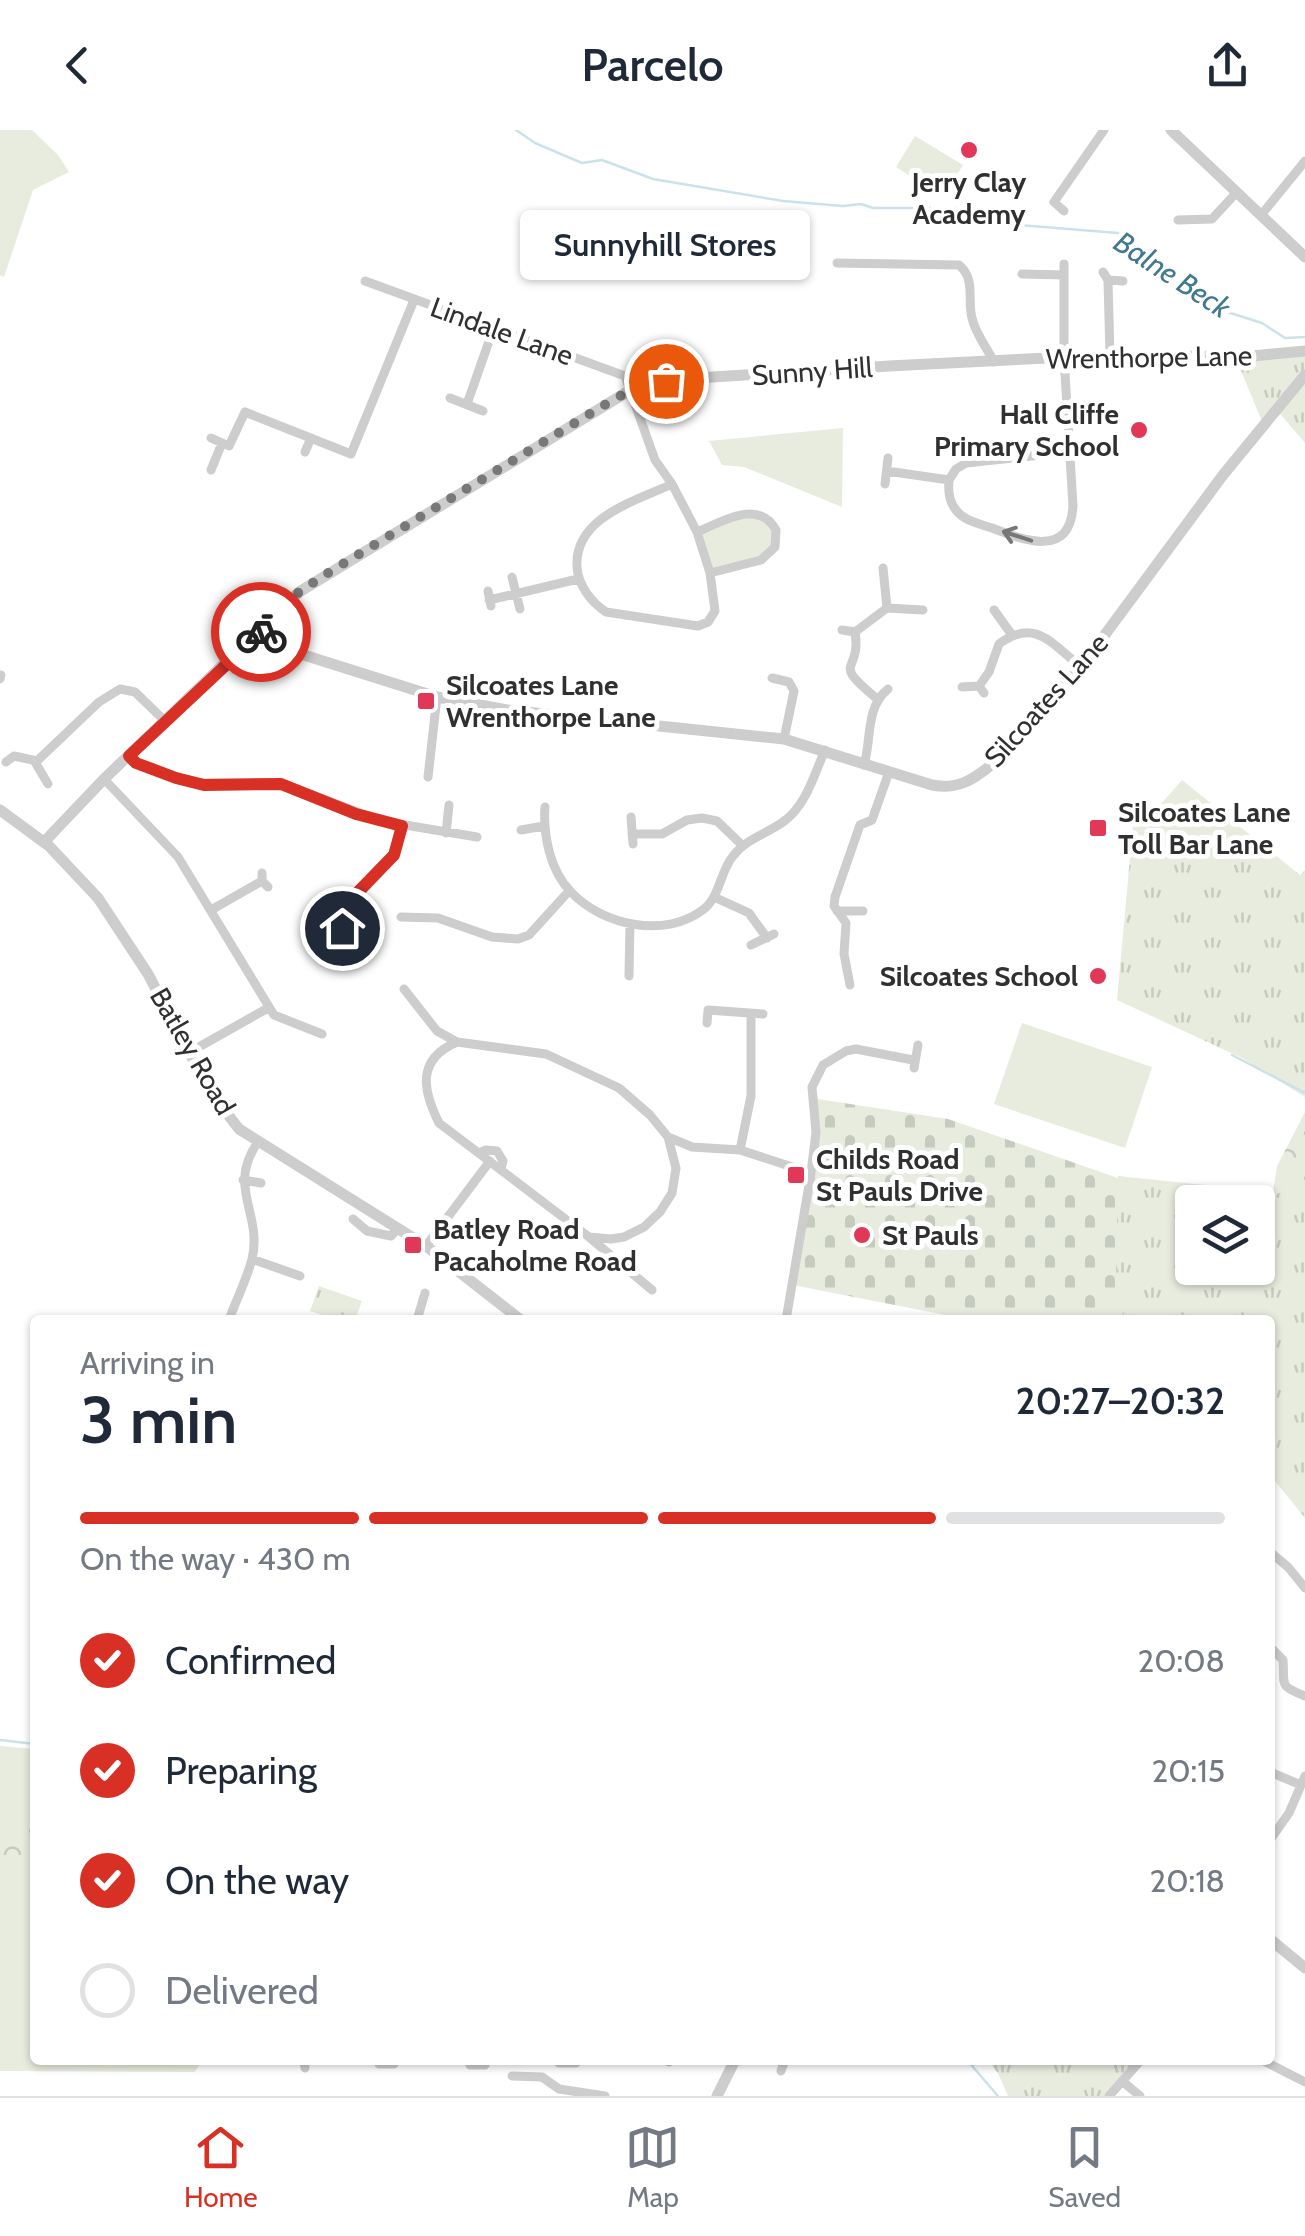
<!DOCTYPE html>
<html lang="en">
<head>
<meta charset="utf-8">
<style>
	body { margin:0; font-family:Cabin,sans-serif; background:#f6f6f7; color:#1f2937; height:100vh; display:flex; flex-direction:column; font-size:38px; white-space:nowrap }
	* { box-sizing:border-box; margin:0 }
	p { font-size:32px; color:#747a83 }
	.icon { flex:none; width:55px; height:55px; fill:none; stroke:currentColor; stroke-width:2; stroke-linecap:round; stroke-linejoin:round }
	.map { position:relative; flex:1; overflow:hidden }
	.panel { position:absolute; left:30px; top:1185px; width:1245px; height:750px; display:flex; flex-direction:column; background:#fff; border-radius:10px; box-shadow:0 2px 8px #0004 }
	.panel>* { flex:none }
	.buttons { position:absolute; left:1175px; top:1055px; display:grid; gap:20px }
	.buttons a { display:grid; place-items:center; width:100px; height:100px; border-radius:10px; background:#fff; box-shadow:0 2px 8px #0004; font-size:50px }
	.pin { position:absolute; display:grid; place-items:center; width:85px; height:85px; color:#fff; margin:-42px; border:5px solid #fff; border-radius:50%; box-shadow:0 2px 10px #0007 }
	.courier { position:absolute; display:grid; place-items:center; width:100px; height:100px; margin:-50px; border:8px solid #d93025; border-radius:50%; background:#fff; color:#222; box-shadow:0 2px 12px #0007 }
	.bubble { position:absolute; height:70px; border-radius:10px; background:#fff; box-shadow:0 2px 8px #0004; font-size:32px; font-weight:600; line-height:70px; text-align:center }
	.head em { font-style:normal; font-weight:600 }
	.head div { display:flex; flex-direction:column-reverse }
	.head { display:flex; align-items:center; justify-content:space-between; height:170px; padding:0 50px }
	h1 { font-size:65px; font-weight:600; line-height:75px }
	.bar { display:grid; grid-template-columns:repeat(4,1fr); gap:15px 10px; align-content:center; height:120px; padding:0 50px }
	.bar i { height:12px; border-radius:8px; background:#e0e1e3 }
	.bar .active { background:#d93025 }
	.bar p { grid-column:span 4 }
	ol { padding:0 50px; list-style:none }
	li { display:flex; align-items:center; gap:30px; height:110px }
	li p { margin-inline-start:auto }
	li .icon { padding:10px; border-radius:50%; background:#d93025; color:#fff; stroke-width:4 }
	li:last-child { color:#747a83 }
	li i { width:55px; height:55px; border:5px solid #e0e1e3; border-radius:50% }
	header { display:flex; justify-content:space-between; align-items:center; height:130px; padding:0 50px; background:#fff; font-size:45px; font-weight:600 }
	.tab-bar { display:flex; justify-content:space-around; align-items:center; height:140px; border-top:2px solid #e0e1e3; background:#fff; font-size:28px; color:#747a83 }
	.tab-bar a { display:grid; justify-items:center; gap:5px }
	.tab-bar .active { color:#d93025 }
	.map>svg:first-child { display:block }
	.grass { fill:#e7ecde }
	.forest { fill:url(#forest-crowns) }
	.cemetery { fill:url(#cemetery-stones) }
	.park { fill:url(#park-tufts); fill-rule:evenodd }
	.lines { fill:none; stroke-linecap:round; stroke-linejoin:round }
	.stream { stroke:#cbe2eb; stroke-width:2.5 }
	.minor { stroke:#cdcdcd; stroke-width:9 }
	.tertiary { stroke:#cdcdcd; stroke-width:11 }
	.oneway { stroke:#777 }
	.done { stroke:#787878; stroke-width:10; stroke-dasharray:0 18 }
	.route { stroke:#d93025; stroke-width:12 }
	.poi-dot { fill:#e03856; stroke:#fff; stroke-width:4 }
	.labels { text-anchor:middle; stroke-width:10; stroke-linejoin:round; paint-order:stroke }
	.poi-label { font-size:28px; font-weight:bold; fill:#303030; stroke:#fff; text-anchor:start }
	.street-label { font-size:28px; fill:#303030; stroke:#fff }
	.water-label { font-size:30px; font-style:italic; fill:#407990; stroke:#fff }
</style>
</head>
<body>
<header><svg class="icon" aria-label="back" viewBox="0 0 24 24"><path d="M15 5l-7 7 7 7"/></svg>Parcelo<svg class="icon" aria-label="share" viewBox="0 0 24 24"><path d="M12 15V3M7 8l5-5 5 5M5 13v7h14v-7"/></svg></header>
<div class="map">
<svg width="1305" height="1966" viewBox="0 0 1305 1966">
	<defs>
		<pattern id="forest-crowns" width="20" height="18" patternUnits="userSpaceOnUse" patternTransform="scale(2.5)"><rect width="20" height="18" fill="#e7ecde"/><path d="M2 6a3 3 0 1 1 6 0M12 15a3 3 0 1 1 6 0" fill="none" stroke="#c6cbbf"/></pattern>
		<pattern id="cemetery-stones" width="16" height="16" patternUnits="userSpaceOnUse" patternTransform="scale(2.5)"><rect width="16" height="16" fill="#e7ecde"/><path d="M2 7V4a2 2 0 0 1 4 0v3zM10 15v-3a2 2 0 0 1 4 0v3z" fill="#c6cbbf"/></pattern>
		<pattern id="park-tufts" width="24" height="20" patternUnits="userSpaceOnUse" patternTransform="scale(2.5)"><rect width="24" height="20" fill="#e7ecde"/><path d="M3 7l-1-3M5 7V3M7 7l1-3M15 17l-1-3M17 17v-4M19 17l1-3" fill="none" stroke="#c6cbbf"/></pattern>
	</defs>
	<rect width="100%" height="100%" fill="#fff"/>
	<path class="grass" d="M0,0h32l26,25 11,17 -36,18 -29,87 -4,-2z
		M915,6l48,29 -20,32 -47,-30z
		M843,298l-1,79 -98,-40 -22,-2 -13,-24z
		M747,383l29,17 -7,25 -59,18 -13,-41z
		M1022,893l130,44 -27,81 -131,-44z
		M0,1616l35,3v311h167l-7,12 -195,-1z"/>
	<path class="forest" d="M1305,982v107l-47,-17 -143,2 3,-28 155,16 4,-26z
		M35,1684v45c-13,0 -24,3 -35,-5v-38z"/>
	<path class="cemetery" d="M811,968l137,21 170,59 7,142h-154l-178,-35 21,-134z"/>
	<path class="park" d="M1305,221v92l-29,-34 -13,15 -28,-68z
		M1182,650l118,95 5,-5v227l-63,-39 -125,-58 16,-175 21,-13z
		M1118,1046l47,9 112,9 28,-11v335l-35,-43v-155h-146l-8,-40zM1192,1072h66v66h-66z
		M319,1156l43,15 -7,19h-19l-26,-9z
		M987,1930h154l-32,36h-101l-10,-23z"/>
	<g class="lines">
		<path class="stream" d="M516,0l19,13 47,20 20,-3 51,19 130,22 60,5 18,-2 12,4h116l17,16 112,9 103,77 41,13 23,15 20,-1
			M1232,925l73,38
			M0,1610l35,4
			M33,1676l2,-6
			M967,1930l31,36"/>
		<path class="minor" d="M1064,81l-10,-9 50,-72
			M1262,84l43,-53
			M1178,90l34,-1 25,-27
			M837,133l122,2c17,14 8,34 13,53 3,15 15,30 22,44
			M1064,134v93l9,149c-3,53 -50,34 -81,22 -12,-4 -28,-7 -36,-18 -7,-8 -8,-19 -7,-30l7,-11 10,-6 103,-11
			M1103,142l5,8 15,1
			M1022,144l42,1
			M1108,150l2,76
			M365,151l260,95 30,84 17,24 25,48 13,41 5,38 -7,11 -10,4 -92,-14c-15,-10 -28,-27 -29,-45 -3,-50 59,-66 95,-83
			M450,268l33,13
			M467,274l27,-77
			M211,308l18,8 16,-34 106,42 63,-154
			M305,322l6,-14
			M211,340l11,-27
			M887,341l62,9
			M885,354l3,-26
			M697,402c25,-10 61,-34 79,-2l-1,17 -14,13 -51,13
			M512,447l8,32
			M488,461l3,15
			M489,470l89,-21
			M887,478l36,2
			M994,480l18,25
			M842,500l13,2 32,-24 -4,-40
			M855,502c7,43 -26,27 21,66
			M772,548l17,4 5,9 -10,48
			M0,549l1,-4
			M979,556l10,-14 10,-28c36,-27 53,0 82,23
			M962,557l17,-1 5,7
			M129,626l8,7 55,20h89l100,38 96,16
			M6,632l8,-6 23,5 62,-59 21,-13 15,3 31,30
			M35,632l13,22
			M864,635c8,-27 1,-57 24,-76
			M428,647l9,-80
			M104,649l74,78 96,158 48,19
			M545,677c-2,28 5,64 26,85 32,34 95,47 133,17 16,-13 16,-37 29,-53 13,-17 33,-22 50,-34 23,-16 31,-47 42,-72
			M631,687l2,27
			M521,700l23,-4
			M446,703l3,-28
			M632,704h30l25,-14 15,-2 15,3 25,24
			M262,743v8l6,6
			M714,767l35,16 18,25
			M211,780l51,-29
			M837,781h26
			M401,787l37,1 54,19 26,2 11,-4 40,-44
			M344,791l24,5
			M339,808l14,-37 42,-46 7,-29
			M751,815l23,-11
			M629,846l1,-52
			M850,855l-6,-31 2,-31 -12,-17 1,-9 25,-72 12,-5 17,-48
			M404,859l33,42 20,11 89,12 73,34 31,27 18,22 24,10 48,3 71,23 -25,147
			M707,893l1,-13 55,4
			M457,912c-40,17 -35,47 -18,81l150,114 22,2 13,-2 20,-10 16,-15 12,-19 4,-25 -8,-31
			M190,922l78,-44
			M914,938l4,-23
			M740,1020l11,-54v-82
			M479,1023l7,-3 11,1 6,10 -2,8
			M811,1043l5,-41 -4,-45 11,-22 23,-14 10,-2 57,11
			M243,1050l18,3
			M353,1089l14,12 24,5 7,-8
			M589,1107l63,53
			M426,1116l64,-85
			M252,1129l48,17
			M229,1190c7,-20 18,-41 23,-61 11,-45 -26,-72 6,-117
			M417,1190l8,-27
			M1270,1422l18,15 17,21
			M1270,1517l13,13c2,26 -5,25 22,36
			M1270,1642l31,13
			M1270,1710l19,-27 16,-37
			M304,1930l1,8
			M665,1930l4,2
			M1262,1930l43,22
			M559,1933h17
			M379,1934h15
			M470,1935h15
			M781,1941l4,-11
			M512,1946l30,1 17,12 46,7
			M1122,1951l18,15
			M1109,1966l32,-36"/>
		<path class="tertiary" d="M1171,0l134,127
			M253,509l184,58 70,13 277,29 148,46c25,5 41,-5 59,-20l90,-98 142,-192 82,-100
			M0,680l49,36 49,52 50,76 61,116 30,39 187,117 95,74
			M44,712l60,-63 195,-187 333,-203 65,-11 192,-12 179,-9 184,-1 53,-5
			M1270,1809l35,29
			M717,1966l18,-36"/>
	</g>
	<defs><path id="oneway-shaft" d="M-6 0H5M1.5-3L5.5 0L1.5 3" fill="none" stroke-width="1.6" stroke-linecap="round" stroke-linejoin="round" transform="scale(2.5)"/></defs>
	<use class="oneway" href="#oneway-shaft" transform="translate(1017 406) rotate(-162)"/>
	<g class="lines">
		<path class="done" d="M261,502l38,-40 29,-19 288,-175 16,-8 34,-9"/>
		<path class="route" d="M261,502l-132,124 7,7 40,15 28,7 77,-1 75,30 46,12 -8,29 -36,37 -16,36"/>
	</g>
	<g class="poi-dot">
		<circle cx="969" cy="20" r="10"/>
		<circle cx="1139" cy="300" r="10"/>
		<rect x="416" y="561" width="20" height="20" rx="5"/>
		<rect x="1088" y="688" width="20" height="20" rx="5"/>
		<circle cx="1098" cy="846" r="10"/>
		<rect x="786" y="1035" width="20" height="20" rx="5"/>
		<circle cx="862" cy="1105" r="10"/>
		<rect x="403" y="1105" width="20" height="20" rx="5"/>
	</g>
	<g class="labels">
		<g class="poi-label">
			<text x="969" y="62" text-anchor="middle">Jerry Clay<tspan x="969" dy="32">Academy</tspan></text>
			<text x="1119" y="294" text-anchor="end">Hall Cliffe<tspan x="1119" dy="32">Primary School</tspan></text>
			<text x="446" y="565">Silcoates Lane<tspan x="446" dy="32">Wrenthorpe Lane</tspan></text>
			<text x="1118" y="692">Silcoates Lane<tspan x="1118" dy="32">Toll Bar Lane</tspan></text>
			<text x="1078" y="856" text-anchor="end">Silcoates School</text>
			<text x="816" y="1039">Childs Road<tspan x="816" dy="32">St Pauls Drive</tspan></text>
			<text x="433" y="1109">Batley Road<tspan x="433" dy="32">Pacaholme Road</tspan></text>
			<text x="882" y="1115">St Pauls</text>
		</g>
		<g class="street-label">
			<text transform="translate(502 201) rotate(20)" y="10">Lindale Lane</text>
			<text transform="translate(1149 227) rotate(-1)" y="10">Wrenthorpe Lane</text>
			<text transform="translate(812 241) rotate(-4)" y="10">Sunny Hill</text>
			<text transform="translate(1046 570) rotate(-48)" y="10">Silcoates Lane</text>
			<text transform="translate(193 921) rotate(60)" y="10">Batley Road</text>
		</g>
		<g class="water-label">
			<text transform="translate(1172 145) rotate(33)" y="10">Balne Beck</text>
		</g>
	</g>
</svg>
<div class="buttons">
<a><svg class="icon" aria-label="layers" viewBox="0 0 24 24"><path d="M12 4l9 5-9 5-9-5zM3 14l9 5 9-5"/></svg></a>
</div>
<div class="pin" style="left:666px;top:251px;background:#ea580c"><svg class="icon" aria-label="bag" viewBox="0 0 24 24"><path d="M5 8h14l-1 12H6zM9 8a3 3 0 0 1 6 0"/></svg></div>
<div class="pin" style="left:342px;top:798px;background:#1f2937"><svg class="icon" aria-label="home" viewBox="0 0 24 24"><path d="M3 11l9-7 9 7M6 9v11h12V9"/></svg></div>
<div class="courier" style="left:261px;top:502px"><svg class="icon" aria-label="bike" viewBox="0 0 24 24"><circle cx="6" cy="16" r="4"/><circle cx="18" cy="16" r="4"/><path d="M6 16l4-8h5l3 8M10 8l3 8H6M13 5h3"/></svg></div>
<div class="bubble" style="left:520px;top:80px;width:290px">Sunnyhill Stores</div>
<section class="panel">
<div class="head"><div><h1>3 min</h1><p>Arriving in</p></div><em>20:27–20:32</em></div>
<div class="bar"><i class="active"></i><i class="active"></i><i class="active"></i><i></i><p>On the way · 430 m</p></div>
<ol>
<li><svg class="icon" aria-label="check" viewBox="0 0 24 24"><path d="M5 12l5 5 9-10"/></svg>Confirmed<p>20:08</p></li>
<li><svg class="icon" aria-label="check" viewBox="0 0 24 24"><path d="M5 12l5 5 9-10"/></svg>Preparing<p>20:15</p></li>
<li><svg class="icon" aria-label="check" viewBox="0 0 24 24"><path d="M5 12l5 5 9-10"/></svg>On the way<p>20:18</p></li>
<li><i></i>Delivered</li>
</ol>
</section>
</div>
<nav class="tab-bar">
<a class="active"><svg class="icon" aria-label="home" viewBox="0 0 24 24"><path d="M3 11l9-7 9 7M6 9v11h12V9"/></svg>Home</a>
<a><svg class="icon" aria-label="map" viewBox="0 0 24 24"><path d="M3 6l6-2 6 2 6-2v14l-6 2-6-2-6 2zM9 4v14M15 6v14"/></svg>Map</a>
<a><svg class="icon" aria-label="saved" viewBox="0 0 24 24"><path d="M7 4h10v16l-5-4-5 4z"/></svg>Saved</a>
</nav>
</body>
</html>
